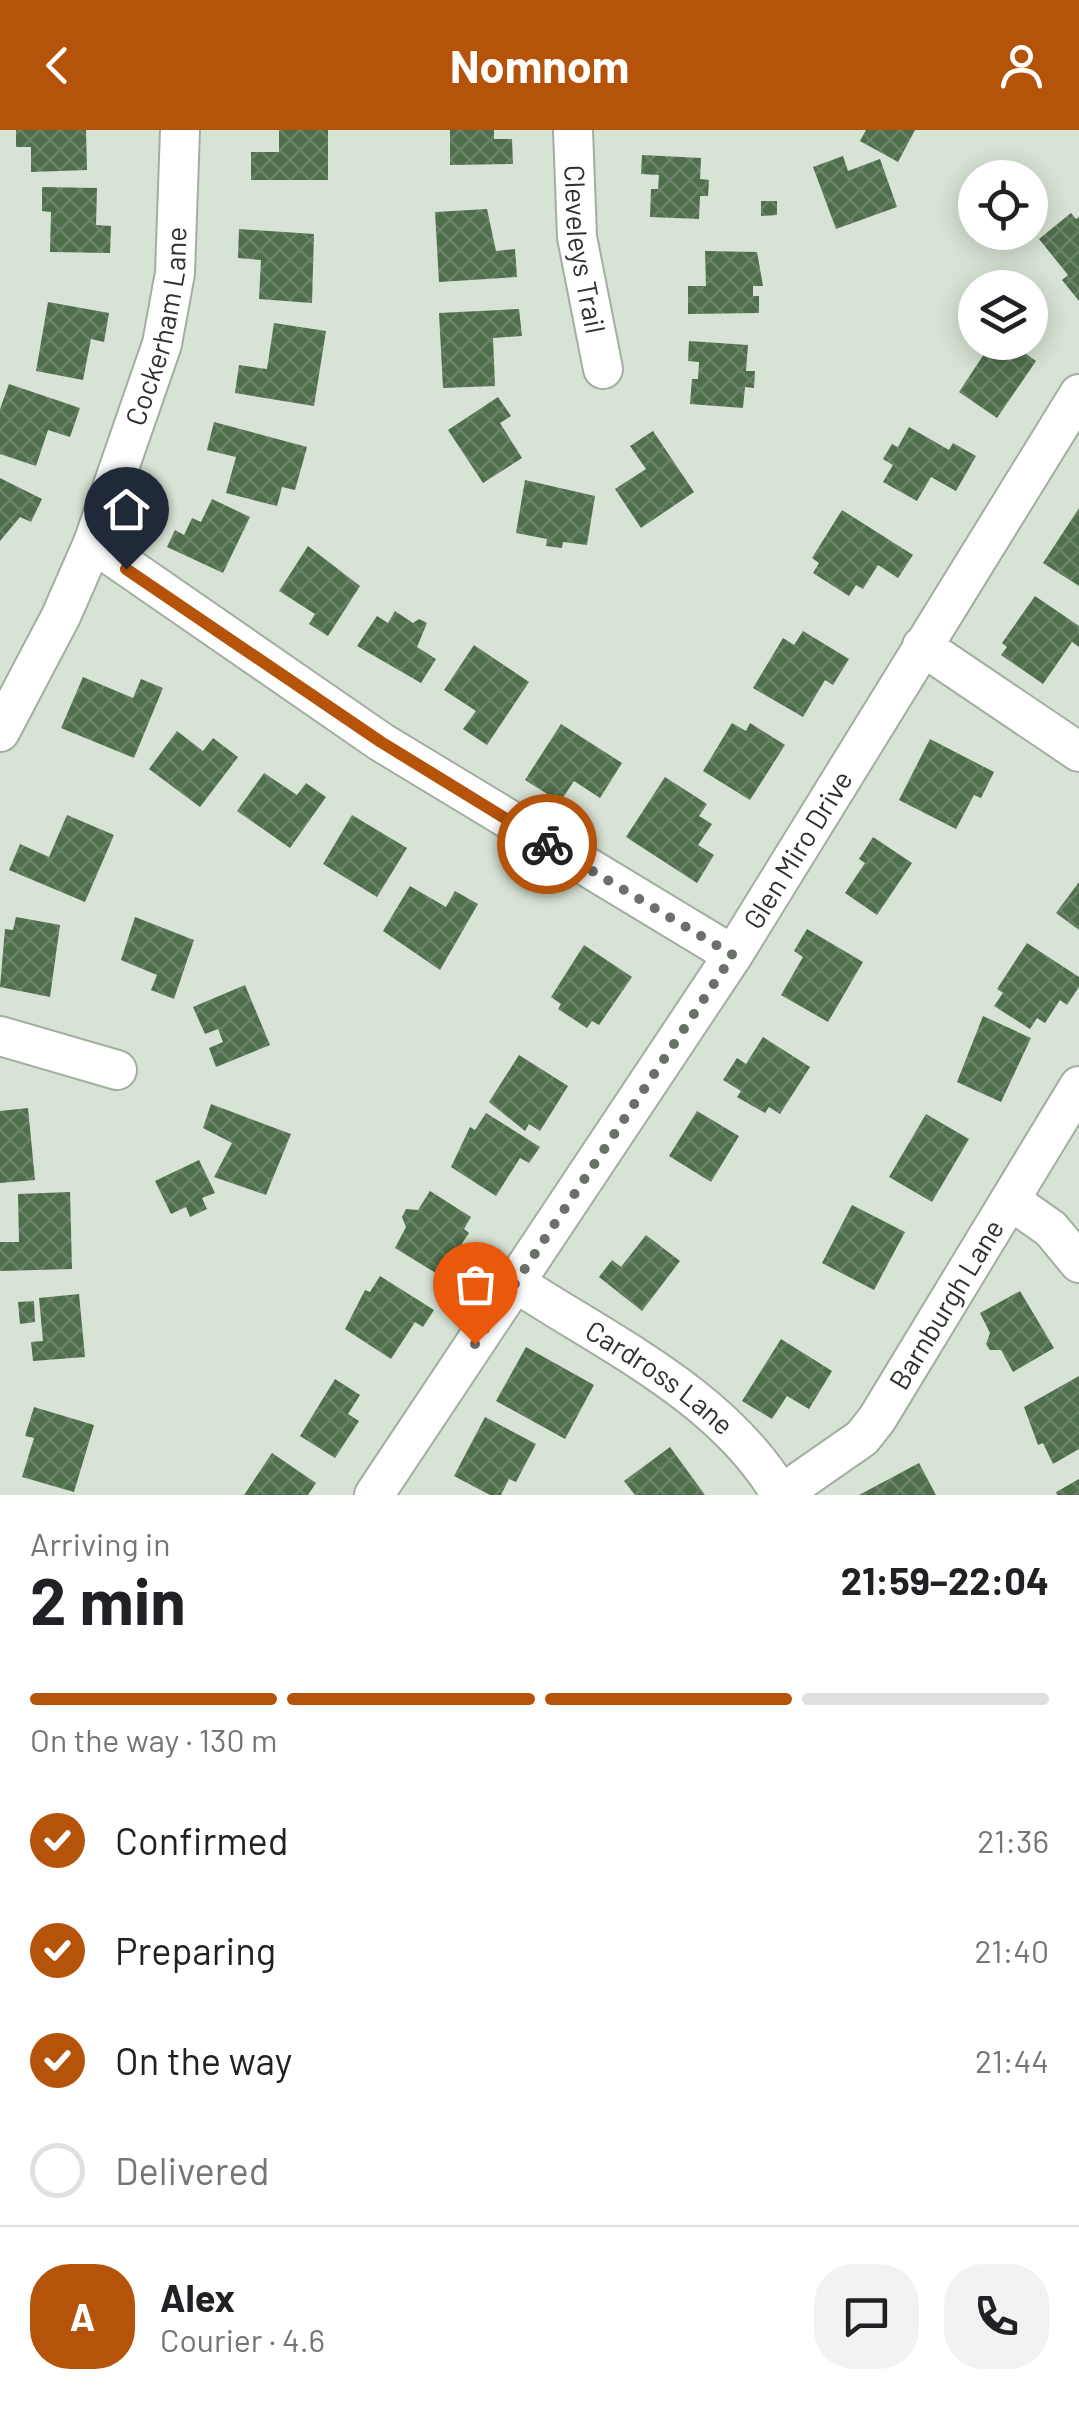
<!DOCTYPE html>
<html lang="en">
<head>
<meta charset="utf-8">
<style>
	body { margin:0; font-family:Barlow,sans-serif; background:#f2f2f2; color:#202124; height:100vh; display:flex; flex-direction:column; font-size:38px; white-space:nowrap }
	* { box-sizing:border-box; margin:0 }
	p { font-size:32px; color:#757577 }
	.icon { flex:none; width:55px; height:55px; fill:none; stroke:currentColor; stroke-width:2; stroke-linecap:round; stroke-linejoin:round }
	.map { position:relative; height:1365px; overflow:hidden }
	.panel { display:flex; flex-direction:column; background:#fff; flex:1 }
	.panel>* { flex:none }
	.fabs { position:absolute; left:958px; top:30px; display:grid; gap:20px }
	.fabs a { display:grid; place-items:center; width:90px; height:90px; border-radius:50%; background:#fff; box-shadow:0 5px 25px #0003; font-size:50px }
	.pin { position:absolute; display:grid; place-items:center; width:85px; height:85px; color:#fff; margin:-102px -42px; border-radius:50% 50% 50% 0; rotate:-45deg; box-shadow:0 0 10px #0007 }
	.pin .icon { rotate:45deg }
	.courier { position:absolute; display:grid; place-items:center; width:100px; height:100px; margin:-50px; border:8px solid #b45309; border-radius:50%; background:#fff; color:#222; box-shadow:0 2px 12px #0007 }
	.summary em { font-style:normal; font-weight:700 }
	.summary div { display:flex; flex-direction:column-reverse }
	.summary { display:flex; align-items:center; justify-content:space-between; height:170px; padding:0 30px }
	h1 { font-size:65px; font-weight:700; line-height:75px }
	.bar { display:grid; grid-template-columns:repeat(4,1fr); gap:15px 10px; align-content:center; height:120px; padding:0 30px }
	.bar i { height:12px; border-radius:8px; background:#e0e0e0 }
	.bar .selected { background:#b45309 }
	.bar p { grid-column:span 4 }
	.line { display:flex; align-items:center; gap:25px; padding:0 30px; border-top:2px solid #e0e0e0 }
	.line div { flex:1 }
	.round { display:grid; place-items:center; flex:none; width:105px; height:105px; border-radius:40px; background:#f2f2f2 }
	ol { padding:0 30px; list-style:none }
	li { display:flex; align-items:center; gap:30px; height:110px }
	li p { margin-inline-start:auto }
	li .icon { padding:10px; border-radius:50%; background:#b45309; color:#fff; stroke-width:4 }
	li:last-child { color:#757577 }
	li i { width:55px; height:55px; border:5px solid #e0e0e0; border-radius:50% }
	header { display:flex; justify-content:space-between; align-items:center; height:130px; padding:0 30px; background:#b45309; color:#fff; font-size:45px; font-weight:700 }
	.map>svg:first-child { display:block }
	.building { fill:url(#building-cross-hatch) }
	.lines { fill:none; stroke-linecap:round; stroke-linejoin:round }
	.minor-casing { stroke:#a2aea0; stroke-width:42 }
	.minor { stroke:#fff; stroke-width:38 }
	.done { stroke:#697068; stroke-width:10; stroke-dasharray:0 18 }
	.route { stroke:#b45309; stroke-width:12 }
	.labels { text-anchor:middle; stroke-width:10; stroke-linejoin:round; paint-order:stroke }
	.street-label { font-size:28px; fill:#2e322d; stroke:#d7e3d5 }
</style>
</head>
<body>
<header><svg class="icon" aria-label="back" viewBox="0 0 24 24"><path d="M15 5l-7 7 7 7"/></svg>Nomnom<svg class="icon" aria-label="person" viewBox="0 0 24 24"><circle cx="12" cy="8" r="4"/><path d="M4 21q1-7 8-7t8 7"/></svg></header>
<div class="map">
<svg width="1079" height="1365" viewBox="0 0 1079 1365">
	<defs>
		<pattern id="building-cross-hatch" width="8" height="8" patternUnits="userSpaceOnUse" patternTransform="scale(2.5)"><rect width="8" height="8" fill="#4f6e4b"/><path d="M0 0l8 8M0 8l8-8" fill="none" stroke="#6b8368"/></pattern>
	</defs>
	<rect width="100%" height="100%" fill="#d7e3d5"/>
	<path class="building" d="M16,0h70l1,40 -56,2v-25h-15z
		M279,0h49v50h-77v-28h28z
		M450,0h44v9h18l1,25 -63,1z
		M866,0h49l-17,32 -38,-21z
		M642,25l59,3 -1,21 9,1 -1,16h-8l-1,23 -49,-2 1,-28h7l1,-14 -18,-1z
		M843,26l5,15 32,-12 17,48 -61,22 -23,-62z
		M42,57l55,1 -1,37 15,1 -1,27 -60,-1 1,-40 -9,-1z
		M761,71h16v14l-16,1z
		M487,79l9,42 19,-2 2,28 -78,5 -4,-70z
		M1071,83l5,6 3,-2v84l-17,-21 6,-5 -29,-36z
		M239,99l75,5 -2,69 -53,-4 2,-39 -23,-2z
		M705,121l52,1 6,34h-10v10h6v17l-71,1v-28h18z
		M48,172l61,11 -5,29 -13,-3 -8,41 -47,-9z
		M519,179l3,27 -29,2 2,48 -52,2 -4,-75z
		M274,193l52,8 -12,75 -79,-13 4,-28 28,4z
		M689,211l59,4 -2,26h9l-1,17 -9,-1 -2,21 -53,-4 2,-25h6l1,-17 -11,-1z
		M992,212h17l27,19 -39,57 -38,-26z
		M9,254l71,24 -10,29 -22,-7 -12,36 -36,-12v-45z
		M498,267l13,19 -11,7 22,35 -39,25 -35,-53z
		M214,292l93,25 -12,43 -13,-3 -5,19 -51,-13 10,-36 -29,-7z
		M909,297l40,23 4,-7 23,13 -20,35 -25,-14 -14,24 -34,-19 10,-17 -10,-6 9,-15 6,3z
		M653,301l41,61 -53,36 -26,-39 31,-20 -16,-23z
		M0,348l42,21 -11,23 -11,-5 -20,24z
		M525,350l70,16 -8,49 -24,-3 -1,6 -16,-2 1,-7 -31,-6z
		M212,369l38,18 -27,56 -56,-26 8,-17 9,5 8,-17 9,4z
		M1079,378v78l-36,-23z
		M842,380l71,45 -15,23 -20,-13 -15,24 -7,-4 -7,11 -36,-23 6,-10 -7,-5z
		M308,416l52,40 -32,50 -19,-12 6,-10 -36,-23z
		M1035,466l44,30v21l-7,-5 -29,42 -42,-29 6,-8 -5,-4z
		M395,481l18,12 6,-4 8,4 -10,24 19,12 -15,24 -64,-37 20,-30 11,7z
		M803,501l46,28 -16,26 -8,-5 -22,37 -50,-29 30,-50 11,7z
		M474,515l55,37 -42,63 -24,-16 13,-18 -32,-21z
		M83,547l50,21 8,-19 22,9 -29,70 -73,-30z
		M732,593l14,8 4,-8 35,22 -35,55 -47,-29z
		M561,594l61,39 -22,35 -26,-17 -14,21 -35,-22z
		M177,601l26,20 10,-13 25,19 -38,50 -51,-38z
		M930,609l64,33 -13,26 -7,-3 -18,34 -57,-29z
		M264,643l33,22 9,-12 20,14 -36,51 -53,-37z
		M665,647l42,27 -8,12 13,8 -14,21 16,10 -17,28 -71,-46z
		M67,685l47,20 -29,67 -76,-32 11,-26 29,13z
		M352,685l55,33 -30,49 -54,-33z
		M873,707l39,26 -35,52 -32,-22 20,-30 -6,-4z
		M1079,752v48l-23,-17z
		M410,756l36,21 9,-16 23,13 -38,66 -57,-39z
		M16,787l44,8 -10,72 -50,-10 5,-58 8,1z
		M135,787l59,23 -20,59 -23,-9 6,-15 -36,-15z
		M807,799l56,33 -35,60 -47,-27 22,-38 -9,-6z
		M1027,813l52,34v10l-12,18 -7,-5 -15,23 -8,-5 -7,11 -36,-23 9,-13 -6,-4z
		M584,815l48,32 -33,48 -7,-4 -5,7 -29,-19 3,-5 -10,-7z
		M245,855l25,60 -54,22 -7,-19 14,-6 -5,-13 -13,5 -12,-27z
		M983,886l48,22 -30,64 -44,-20z
		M763,907l47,30 -30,47 -11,-7 -4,6 -28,-16 4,-6 -18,-11 14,-22 9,6z
		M519,925l49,31 -28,45 -11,-7 -4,7 -36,-29z
		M211,974l80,30 -25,61 -52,-18 18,-34 -29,-15z
		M28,978l7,72 -35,3v-72z
		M697,981l42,25 -28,46 -42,-26z
		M486,983l54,34 -11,16 -9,-5 -24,38 -45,-29 19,-40 5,3z
		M926,984l43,25 -37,63 -43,-25z
		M199,1030l16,33 -13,5 5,11 -17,8 -4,-10 -15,7 -16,-33z
		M430,1061l41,26 -7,12 5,4 -14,21 11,7 -14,22 -57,-35 11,-21 -4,-10 4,-8 12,1z
		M70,1062l2,77 -72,2v-29h19l-1,-48z
		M852,1075l53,27 -31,58 -52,-27z
		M646,1105l34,26 -38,50 -43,-34 13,-17 9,7z
		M380,1146l54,34 -11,17 -8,-5 -24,37 -46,-30 20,-39 5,2z
		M1020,1161l34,57 -41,24 -12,-22h-11l-4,-6 4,-11 -10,-20z
		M79,1164l6,63 -52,4 -2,-19 12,-1 -4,-43z
		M34,1171l1,21 -15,2 -2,-22z
		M781,1209l51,32 -23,38 -22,-13 -15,23 -30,-18z
		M526,1217l68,38 -29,54 -69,-38z
		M1079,1246v73l-26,15 -10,-21 -5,2 -14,-38z
		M335,1249l25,16 -12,19 11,7 -24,37 -35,-22z
		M34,1277l60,18 -20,67 -52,-15 12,-39 -9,-2z
		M485,1287l51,27 -20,38 -7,-3 -8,16h-11l-36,-19z
		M670,1317l35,48h-70l-11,-14z
		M272,1323l44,30 -8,12h-64z
		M919,1333l17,32h-77z
		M1079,1349v16h-22l-1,-3z"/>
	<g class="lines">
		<defs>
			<g id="minor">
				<path id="s1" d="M573,0l4,107 26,132"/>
				<path d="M93,413l288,199 352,213"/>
				<path d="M922,516l157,106"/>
				<path id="s2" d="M0,602l61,-116 32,-73 69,-199 13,-71 5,-143"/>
				<path d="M0,906l117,34"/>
				<path d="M1010,1070l41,29 28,34"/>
				<path id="s3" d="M516,1153c93,61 207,113 265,212"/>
				<path id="s4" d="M374,1365l359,-540 346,-561"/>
				<path id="s5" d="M780,1365l82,-57 15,-19 202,-333"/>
			</g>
		</defs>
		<use href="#minor" class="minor-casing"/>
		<use href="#minor" class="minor"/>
	</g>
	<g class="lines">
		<path class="done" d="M475,1214l258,-389 -186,-111"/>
		<path class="route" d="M126,439l255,173 166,102"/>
	</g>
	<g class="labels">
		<g class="street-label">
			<text dy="10" stroke="none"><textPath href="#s1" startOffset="120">Cleveleys Trail</textPath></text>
			<text dy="10" stroke="none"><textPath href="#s2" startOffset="438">Cockerham Lane</textPath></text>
			<text dy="10" stroke="none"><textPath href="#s4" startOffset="772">Glen Miro Drive</textPath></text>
			<text dy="10" stroke="none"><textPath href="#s5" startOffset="258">Barnburgh Lane</textPath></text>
			<text dy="10" stroke="none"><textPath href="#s3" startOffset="172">Cardross Lane</textPath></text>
		</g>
	</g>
</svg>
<div class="fabs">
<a><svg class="icon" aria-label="locate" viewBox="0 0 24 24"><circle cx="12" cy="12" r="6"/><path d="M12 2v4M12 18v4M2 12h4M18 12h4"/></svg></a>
<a><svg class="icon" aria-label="layers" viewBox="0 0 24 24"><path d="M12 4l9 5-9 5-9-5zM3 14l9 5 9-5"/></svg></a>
</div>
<div class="pin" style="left:475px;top:1214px;background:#ea580c"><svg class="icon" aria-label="bag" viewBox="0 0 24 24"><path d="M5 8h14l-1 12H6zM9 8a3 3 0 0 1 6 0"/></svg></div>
<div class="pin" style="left:126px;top:439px;background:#1f2937"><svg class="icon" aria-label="home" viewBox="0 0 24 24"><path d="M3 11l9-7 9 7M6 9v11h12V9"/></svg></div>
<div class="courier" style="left:547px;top:714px"><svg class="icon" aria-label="bike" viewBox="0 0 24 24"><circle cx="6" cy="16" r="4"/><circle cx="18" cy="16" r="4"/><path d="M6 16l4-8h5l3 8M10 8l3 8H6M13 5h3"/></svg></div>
</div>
<section class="panel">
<div class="summary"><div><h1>2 min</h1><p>Arriving in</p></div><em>21:59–22:04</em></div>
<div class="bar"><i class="selected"></i><i class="selected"></i><i class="selected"></i><i></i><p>On the way · 130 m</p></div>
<ol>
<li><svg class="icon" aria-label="check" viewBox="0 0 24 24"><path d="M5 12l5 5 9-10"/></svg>Confirmed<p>21:36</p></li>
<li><svg class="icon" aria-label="check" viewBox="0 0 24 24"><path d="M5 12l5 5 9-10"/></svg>Preparing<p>21:40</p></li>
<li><svg class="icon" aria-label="check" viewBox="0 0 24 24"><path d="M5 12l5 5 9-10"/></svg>On the way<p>21:44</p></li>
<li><i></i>Delivered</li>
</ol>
<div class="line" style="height:180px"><b class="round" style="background:#b45309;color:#fff">A</b><div><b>Alex</b><p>Courier · 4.6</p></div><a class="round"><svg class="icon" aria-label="chat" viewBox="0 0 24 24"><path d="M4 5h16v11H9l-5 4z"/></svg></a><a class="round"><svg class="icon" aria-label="phone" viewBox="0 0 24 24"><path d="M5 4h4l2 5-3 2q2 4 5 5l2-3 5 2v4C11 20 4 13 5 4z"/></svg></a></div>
</section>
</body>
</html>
